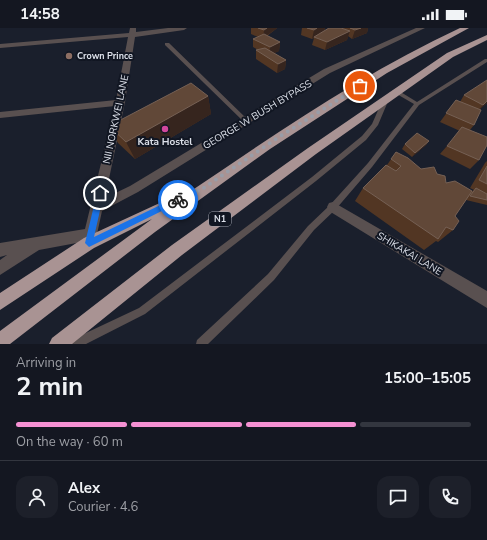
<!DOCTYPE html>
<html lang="en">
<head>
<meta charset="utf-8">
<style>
	body { margin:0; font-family:"Nunito Sans",sans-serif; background:#1d202a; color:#f1f3f6; height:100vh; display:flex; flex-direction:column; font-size:15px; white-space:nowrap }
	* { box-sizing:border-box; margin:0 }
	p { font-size:13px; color:#9d9fa5 }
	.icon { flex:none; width:22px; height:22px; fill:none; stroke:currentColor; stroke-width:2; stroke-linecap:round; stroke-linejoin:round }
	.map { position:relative; height:316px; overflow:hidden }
	.side { display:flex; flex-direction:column; background:#141721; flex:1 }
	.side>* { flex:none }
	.pin { position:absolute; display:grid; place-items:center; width:34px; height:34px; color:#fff; margin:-17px; border:2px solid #fff; border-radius:50%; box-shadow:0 1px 4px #0007 }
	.courier { position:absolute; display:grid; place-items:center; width:40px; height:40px; margin:-20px; border:3px solid #1a73e8; border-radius:50%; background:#fff; color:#222; box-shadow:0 1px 5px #0007 }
	.headline em { font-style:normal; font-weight:700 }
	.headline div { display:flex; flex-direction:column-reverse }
	.headline { display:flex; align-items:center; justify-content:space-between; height:68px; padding:0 16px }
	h1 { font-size:26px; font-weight:700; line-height:30px }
	.bar { display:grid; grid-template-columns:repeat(4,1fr); gap:6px 4px; align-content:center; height:48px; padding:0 16px }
	.bar i { height:5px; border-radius:3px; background:#33363f }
	.bar .selected { background:#f591d3 }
	.bar p { grid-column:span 4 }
	.line { display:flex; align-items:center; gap:10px; padding:0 16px; border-top:1px solid #33363f }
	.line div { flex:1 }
	.round { display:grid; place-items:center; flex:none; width:42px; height:42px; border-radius:12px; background:#1d202a }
	.status { display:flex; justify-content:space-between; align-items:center; height:28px; padding:0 20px; background:#141721; direction:ltr }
	.status svg { height:11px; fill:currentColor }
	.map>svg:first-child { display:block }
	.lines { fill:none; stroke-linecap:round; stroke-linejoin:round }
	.lane { fill:#595050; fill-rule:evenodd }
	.street { fill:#595050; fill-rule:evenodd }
	.highway { fill:#a99393; fill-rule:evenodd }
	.wall { fill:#523623 }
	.shaded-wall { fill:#36251e }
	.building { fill:#614838; stroke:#756054 }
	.route { fill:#1a73e8 }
	.done { stroke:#999da8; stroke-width:4; stroke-dasharray:0 7.2 }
	.education-dot { fill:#8d6e63; stroke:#111622; stroke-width:1.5 }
	.hotel-dot { fill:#d1479c; stroke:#111622; stroke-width:1.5 }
	.labels { text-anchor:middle; stroke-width:4; stroke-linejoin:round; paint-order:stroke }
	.far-poi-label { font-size:9px; font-weight:bold; fill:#dde1ea; stroke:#111622; text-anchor:start }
	.shield { fill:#111622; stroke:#a0a4ae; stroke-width:1 }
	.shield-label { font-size:9px; font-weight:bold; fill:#dde1ea }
	.street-label { font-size:10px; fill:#dde1ea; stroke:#111622 }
	.poi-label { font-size:10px; font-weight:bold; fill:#dde1ea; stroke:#111622 }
</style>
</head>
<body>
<div class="status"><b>14:58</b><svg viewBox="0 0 49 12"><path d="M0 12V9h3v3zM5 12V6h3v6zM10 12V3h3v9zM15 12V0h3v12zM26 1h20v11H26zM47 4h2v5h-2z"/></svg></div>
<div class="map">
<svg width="487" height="316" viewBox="0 0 487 316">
	<rect width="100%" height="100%" fill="#1a1f2c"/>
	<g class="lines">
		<path class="lane" d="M165,15h4l78,76v2h-4l-78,-76z
			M485,31h2v3l-68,43 -47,62 -36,42 -22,21 -40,50 -66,64h-12l1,-4 71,-66 40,-48 22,-21 38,-42 46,-59 -19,-11v-2h4l18,11z
			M386,69l3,2 -11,26 -12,15 -50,41 -171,133 -59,30h-16l1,-4 68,-32 173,-131 50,-41 10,-12 11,-25z"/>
		<path class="street" d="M130,0h6v4l32,-4h19l-3,2 -49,7 -10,65 -20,96 25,-12 194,-117 92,-41h9l-95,45 -192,119 -36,19 -8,37 -5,1 -5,-1 -2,-6 -43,8 -39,25v-15l7,-5 -7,2v-14l85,-14 30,-123 -115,12v-6l116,-12 12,-63 -128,11v-4l129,-11z
			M333,174l154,89v17l-158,-97 -2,-4 2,-4z"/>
		<path class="highway" d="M460,0h9l-82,45 -117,76 -115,83 -145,112h-10v-13l152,-112 -58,29 -94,62v-17l84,-55 93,-43 4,-1 4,1c89,-60 178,-122 275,-167z
			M487,7v5l-34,17 -137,97 -134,101 -110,89h-23l3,-6 120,-93 136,-97 139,-95z"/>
	</g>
	<path class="wall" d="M251,0h26l-1,1 -9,7 13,6 -1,9 -5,2 12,7 -1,9 -8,4 -21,-14v-9h2l-5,-3v-8l5,-2 -7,-3z
		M302,0h23l-1,3 5,-3h39l-1,5 -15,6 -4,-3 -1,4 -22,10 -13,-5 2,-7 -2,1 -11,-4z
		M464,67l23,8 -7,6 -6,16 -4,5 9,30 -9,9 -30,-15 20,-23 -20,-9 16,-22 4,2z
		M208,68l3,18 -76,45 -17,-16 -9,-17z
		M429,113l-3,4 -14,12 -10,-8 3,-5z
		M396,124l25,17 16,5 9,9 26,8 2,-1 -4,-2 15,-25 2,-2v44l-21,-5 -11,16 -2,14 -15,12 -2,-1 -12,9 -69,-49 8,-13 24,-23z"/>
	<path class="shaded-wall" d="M267,0h10l-1,1 -13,9 1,-8z
		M317,0h8l-1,3 -10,6 -2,2 2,-9z
		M361,0h7l-1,5 -15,6 3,-9z
		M350,3l-3,9 -22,10 2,-8z
		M280,14l-1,9 -10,5 1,-9z
		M286,32l-1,9 -8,4 1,-9z
		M208,68l3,18 -76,45 -9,-17z
		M487,73v2l-12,11 8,-9z
		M429,113l-3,4 -14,12 3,-4z"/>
	<path class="building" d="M258,0h9l-3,2z
		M307,0h10l-3,2z
		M329,0h12l9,3 -23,11 -13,-5z
		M350,0h11l-6,2z
		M264,6l16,8 -10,5 -17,-8z
		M265,20l21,12 -8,4 -22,-14z
		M487,52v21l-4,4 -19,-10z
		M191,55l17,13 -82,46 -17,-16z
		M456,72l25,10 -7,15 -28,-12z
		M462,99l25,10v8l-8,15 -32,-14z
		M417,105l12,8 -14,12 -10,-9z
		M396,124l12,6 13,11 13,-2 3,7 8,2 1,7 9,-2 17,10 -17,25 4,5 -6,9 -7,-3 -8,12 -75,-51 23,-23 10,6 5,-5 -10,-7z
		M487,138v18l-8,-4z
		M476,160l11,6v6l-17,-4z"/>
	<path class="route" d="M100,162l4,3 -10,44 81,-39h5l1,2 -1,2 -91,45 -4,-4 12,-50z"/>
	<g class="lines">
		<path class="done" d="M178,172l24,-11 77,-52 81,-51"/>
	</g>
	<circle class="education-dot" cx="69" cy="28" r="4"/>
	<circle class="hotel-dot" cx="165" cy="101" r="4"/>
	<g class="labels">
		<g class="far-poi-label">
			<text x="77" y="31">Crown Prince</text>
		</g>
		<rect class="shield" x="209" y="184" width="22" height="14" rx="3"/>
		<g class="shield-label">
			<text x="220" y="194">N1</text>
		</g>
		<g class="street-label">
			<text transform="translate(257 86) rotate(-31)" y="4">GEORGE W BUSH BYPASS</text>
			<text transform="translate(115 91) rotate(-78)" y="4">NII NORKWEI LANE</text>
			<text transform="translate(410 225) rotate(31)" y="4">SHIKAKAI LANE</text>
		</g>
		<g class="poi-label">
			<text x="165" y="117">Kata Hostel</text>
		</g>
	</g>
</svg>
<div class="pin" style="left:360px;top:58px;background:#ea580c"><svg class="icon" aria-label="bag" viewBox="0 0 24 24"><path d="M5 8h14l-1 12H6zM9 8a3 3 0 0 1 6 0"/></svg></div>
<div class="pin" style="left:100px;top:165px;background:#1f2937"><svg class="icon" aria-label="home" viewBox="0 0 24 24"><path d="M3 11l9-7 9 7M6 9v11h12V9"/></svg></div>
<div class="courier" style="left:178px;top:172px"><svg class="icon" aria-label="bike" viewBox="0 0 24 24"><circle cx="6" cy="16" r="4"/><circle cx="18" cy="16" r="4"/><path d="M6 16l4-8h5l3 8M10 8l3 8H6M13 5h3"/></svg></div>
</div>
<section class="side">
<div class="headline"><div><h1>2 min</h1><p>Arriving in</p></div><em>15:00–15:05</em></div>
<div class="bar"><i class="selected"></i><i class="selected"></i><i class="selected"></i><i></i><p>On the way · 60 m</p></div>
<div class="line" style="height:72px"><a class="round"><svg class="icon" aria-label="person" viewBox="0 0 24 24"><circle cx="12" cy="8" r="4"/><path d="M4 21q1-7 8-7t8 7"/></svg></a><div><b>Alex</b><p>Courier · 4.6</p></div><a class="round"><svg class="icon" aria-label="chat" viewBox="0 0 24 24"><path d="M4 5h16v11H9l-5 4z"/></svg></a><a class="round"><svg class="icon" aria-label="phone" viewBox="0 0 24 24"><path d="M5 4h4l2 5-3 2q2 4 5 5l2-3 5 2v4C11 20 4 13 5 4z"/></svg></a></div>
</section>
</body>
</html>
